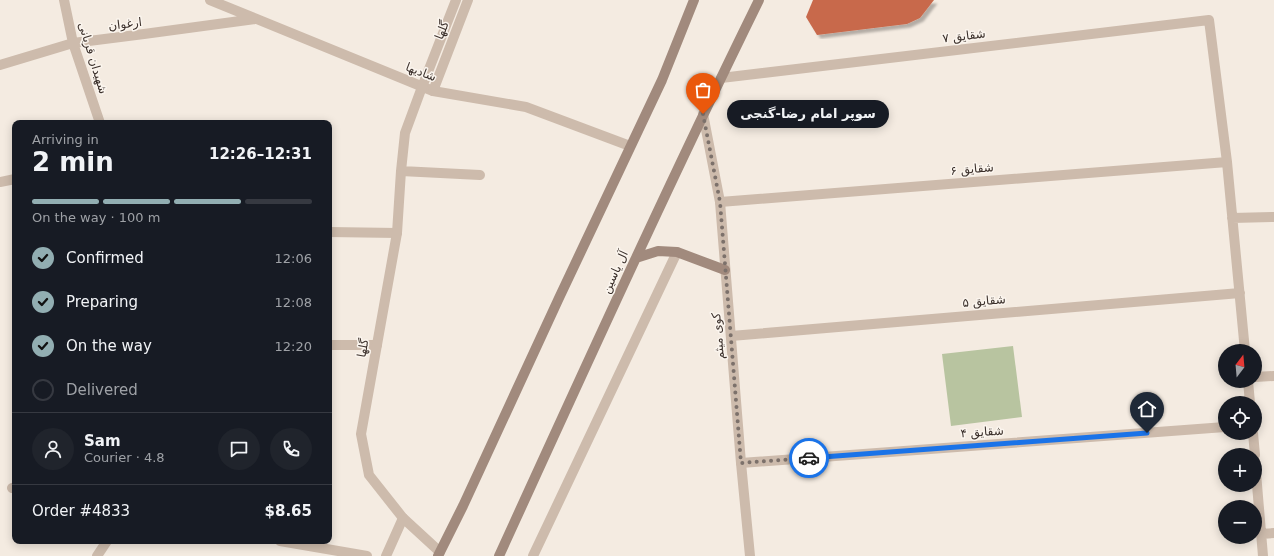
<!DOCTYPE html>
<html lang="en">
<head>
<meta charset="utf-8">
<style>
	body { margin:0; font-family:"DejaVu Sans",Vazirmatn,sans-serif; background:#20242c; color:#f1f3f6; height:100vh; display:flex; flex-direction:column; font-size:15px; white-space:nowrap }
	* { box-sizing:border-box; margin:0 }
	p { font-size:13px; color:#9ea1a6 }
	.icon { flex:none; width:22px; height:22px; fill:none; stroke:currentColor; stroke-width:2; stroke-linecap:round; stroke-linejoin:round }
	.map { position:relative; flex:1; overflow:hidden }
	.panel { position:absolute; left:12px; top:120px; width:320px; height:424px; display:flex; flex-direction:column; background:#171b24; border-radius:8px; box-shadow:0 2px 10px #0003 }
	.panel>* { flex:none }
	.needle { width:26px; rotate:16deg }
	.tools { position:absolute; left:1218px; top:344px; display:grid; gap:8px }
	.tools a { display:grid; place-items:center; width:44px; height:44px; border-radius:50%; background:#171b24; box-shadow:0 2px 10px #0003; font-size:20px }
	.pin { position:absolute; display:grid; place-items:center; width:34px; height:34px; color:#fff; margin:-41px -17px; border-radius:50% 50% 50% 0; rotate:-45deg; box-shadow:0 0 4px #0007 }
	.pin .icon { rotate:45deg }
	.courier { position:absolute; display:grid; place-items:center; width:40px; height:40px; margin:-20px; border:3px solid #1a73e8; border-radius:50%; background:#fff; color:#222; box-shadow:0 1px 5px #0007 }
	.bubble { position:absolute; height:28px; border-radius:14px; background:#171b24; box-shadow:0 2px 10px #0003; font-size:13px; font-weight:700; line-height:28px; text-align:center }
	.head em { font-style:normal; font-weight:700 }
	.head div { display:flex; flex-direction:column-reverse }
	.head { display:flex; align-items:center; justify-content:space-between; height:68px; padding:0 20px }
	h1 { font-size:26px; font-weight:700; line-height:30px }
	.bar { display:grid; grid-template-columns:repeat(4,1fr); gap:6px 4px; align-content:center; height:48px; padding:0 20px }
	.bar i { height:5px; border-radius:3px; background:#363941 }
	.bar .selected { background:#92aeb2 }
	.bar p { grid-column:span 4 }
	.line { display:flex; align-items:center; gap:10px; padding:0 20px; border-top:1px solid #363941 }
	.line div { flex:1 }
	.round { display:grid; place-items:center; flex:none; width:42px; height:42px; border-radius:21px; background:#20242c }
	ol { padding:0 20px; list-style:none }
	li { display:flex; align-items:center; gap:12px; height:44px }
	li p { margin-inline-start:auto }
	li .icon { padding:4px; border-radius:50%; background:#92aeb2; color:#111; stroke-width:4 }
	li:last-child { color:#9ea1a6 }
	li i { width:22px; height:22px; border:2px solid #363941; border-radius:50% }
	.map>svg:first-child { display:block }
	.green { fill:#b8c4a0 }
	.building { fill:#c8694b; filter:url(#shadow) }
	.lines { fill:none; stroke-linecap:round; stroke-linejoin:round }
	.minor { stroke:#cdbbac; stroke-width:10 }
	.tertiary { stroke:#cdbbac; stroke-width:10 }
	.secondary { stroke:#a18a7d; stroke-width:10 }
	.done { stroke:#7c716b; stroke-width:4; stroke-dasharray:0 7.2 }
	.route { stroke:#1a73e8; stroke-width:5 }
	.labels { text-anchor:middle; stroke-width:3; stroke-linejoin:round; paint-order:stroke }
	.street-label { font-size:12px; fill:#3b302b; stroke:#fbf5ee }
</style>
</head>
<body>
<div class="map">
<svg width="1274" height="556" viewBox="0 0 1274 556">
	<defs>
		<filter id="shadow"><feDropShadow dx="3.5" dy="3.5" stdDeviation="1" flood-color="#0004"/></filter>
	</defs>
	<rect width="100%" height="100%" fill="#f4ebe1"/>
	<path class="green" d="M1013,346l9,71 -71,9 -9,-72z"/>
	<path class="building" d="M813,0h121l-14,18 -13,6 -90,11 -11,-18z"/>
	<g class="lines">
		<path class="minor" d="M64,0l9,43 27,80
			M210,0l223,91 93,16 104,39
			M0,65l73,-22 71,-9 111,-15
			M721,78l488,-58 18,142 18,189
			M0,182l15,-3
			M720,202l507,-40
			M1232,218l42,-1
			M329,232l68,1
			M731,336l509,-43
			M329,345h48
			M1255,377l19,-1
			M1248,381l2,22
			M1253,433l2,22
			M1255,461l8,95
			M741,463l484,-36
			M12,488l3,-1
			M1261,534l13,-1
			M280,541l87,15
			M97,556l10,-15
			M386,556l17,-38
			M533,556l144,-304"/>
		<path class="tertiary" d="M456,0l-34,87 -17,46 -4,38 79,4
			M433,91l35,-91
			M703,114l17,88 21,261 9,93
			M401,171l-4,62 -36,201 8,41 34,43 37,34"/>
		<path class="secondary" d="M636,258l22,-7 19,1 48,18
			M438,556l25,-50 96,-208 103,-218 32,-80
			M499,556c85,-186 170,-373 260,-556"/>
	</g>
	<g class="lines">
		<path class="done" d="M703,114l17,88 21,261 68,-5"/>
		<path class="route" d="M809,458l338,-25"/>
	</g>
	<g class="labels">
		<g class="street-label">
			<text transform="translate(125 24) rotate(-7)" y="4">ارغوان</text>
			<text transform="translate(442 30) rotate(-69)" y="4">گلها</text>
			<text transform="translate(964 36) rotate(-7)" y="4">شقایق ۷</text>
			<text transform="translate(93 58) rotate(73)" y="4">شهیدان قربانی</text>
			<text transform="translate(421 72) rotate(21)" y="4">شادیها</text>
			<text transform="translate(972 169) rotate(-5)" y="4">شقایق ۶</text>
			<text transform="translate(615 272) rotate(-65)" y="4">آل یاسین</text>
			<text transform="translate(984 301) rotate(-5)" y="4">شقایق ۵</text>
			<text transform="translate(718 336) rotate(-95)" y="4">کوی میثم</text>
			<text transform="translate(363 348) rotate(-80)" y="4">گلها</text>
			<text transform="translate(982 432) rotate(-4)" y="4">شقایق ۴</text>
		</g>
	</g>
</svg>
<div class="tools">
<a><svg class="needle" viewBox="-14 -14 28 28"><path d="M0-13l5 13h-10z" fill="#e53935"/><path d="M0 13l5-13h-10z" fill="#9ea1a6"/></svg></a>
<a><svg class="icon" aria-label="locate" viewBox="0 0 24 24"><circle cx="12" cy="12" r="6"/><path d="M12 2v4M12 18v4M2 12h4M18 12h4"/></svg></a>
<a>+</a>
<a>−</a>
</div>
<div class="pin" style="left:703px;top:114px;background:#ea580c"><svg class="icon" aria-label="bag" viewBox="0 0 24 24"><path d="M5 8h14l-1 12H6zM9 8a3 3 0 0 1 6 0"/></svg></div>
<div class="pin" style="left:1147px;top:433px;background:#1f2937"><svg class="icon" aria-label="home" viewBox="0 0 24 24"><path d="M3 11l9-7 9 7M6 9v11h12V9"/></svg></div>
<div class="courier" style="left:809px;top:458px"><svg class="icon" aria-label="car" viewBox="0 0 24 24"><path d="M5 17H2v-5l4-1 3-4h7l3 4 3 1v5h-3M9 17h6M6 11h13"/><circle cx="7" cy="17" r="2"/><circle cx="17" cy="17" r="2"/></svg></div>
<div class="bubble" style="left:727px;top:100px;width:162px">سوپر امام رضا-گنجی</div>
<section class="panel">
<div class="head"><div><h1>2 min</h1><p>Arriving in</p></div><em>12:26–12:31</em></div>
<div class="bar"><i class="selected"></i><i class="selected"></i><i class="selected"></i><i></i><p>On the way · 100 m</p></div>
<ol>
<li><svg class="icon" aria-label="check" viewBox="0 0 24 24"><path d="M5 12l5 5 9-10"/></svg>Confirmed<p>12:06</p></li>
<li><svg class="icon" aria-label="check" viewBox="0 0 24 24"><path d="M5 12l5 5 9-10"/></svg>Preparing<p>12:08</p></li>
<li><svg class="icon" aria-label="check" viewBox="0 0 24 24"><path d="M5 12l5 5 9-10"/></svg>On the way<p>12:20</p></li>
<li><i></i>Delivered</li>
</ol>
<div class="line" style="height:72px"><a class="round"><svg class="icon" aria-label="person" viewBox="0 0 24 24"><circle cx="12" cy="8" r="4"/><path d="M4 21q1-7 8-7t8 7"/></svg></a><div><b>Sam</b><p>Courier · 4.8</p></div><a class="round"><svg class="icon" aria-label="chat" viewBox="0 0 24 24"><path d="M4 5h16v11H9l-5 4z"/></svg></a><a class="round"><svg class="icon" aria-label="phone" viewBox="0 0 24 24"><path d="M5 4h4l2 5-3 2q2 4 5 5l2-3 5 2v4C11 20 4 13 5 4z"/></svg></a></div>
<div class="line" style="height:52px"><div>Order #4833</div><b>$8.65</b></div>
</section>
</div>
</body>
</html>
